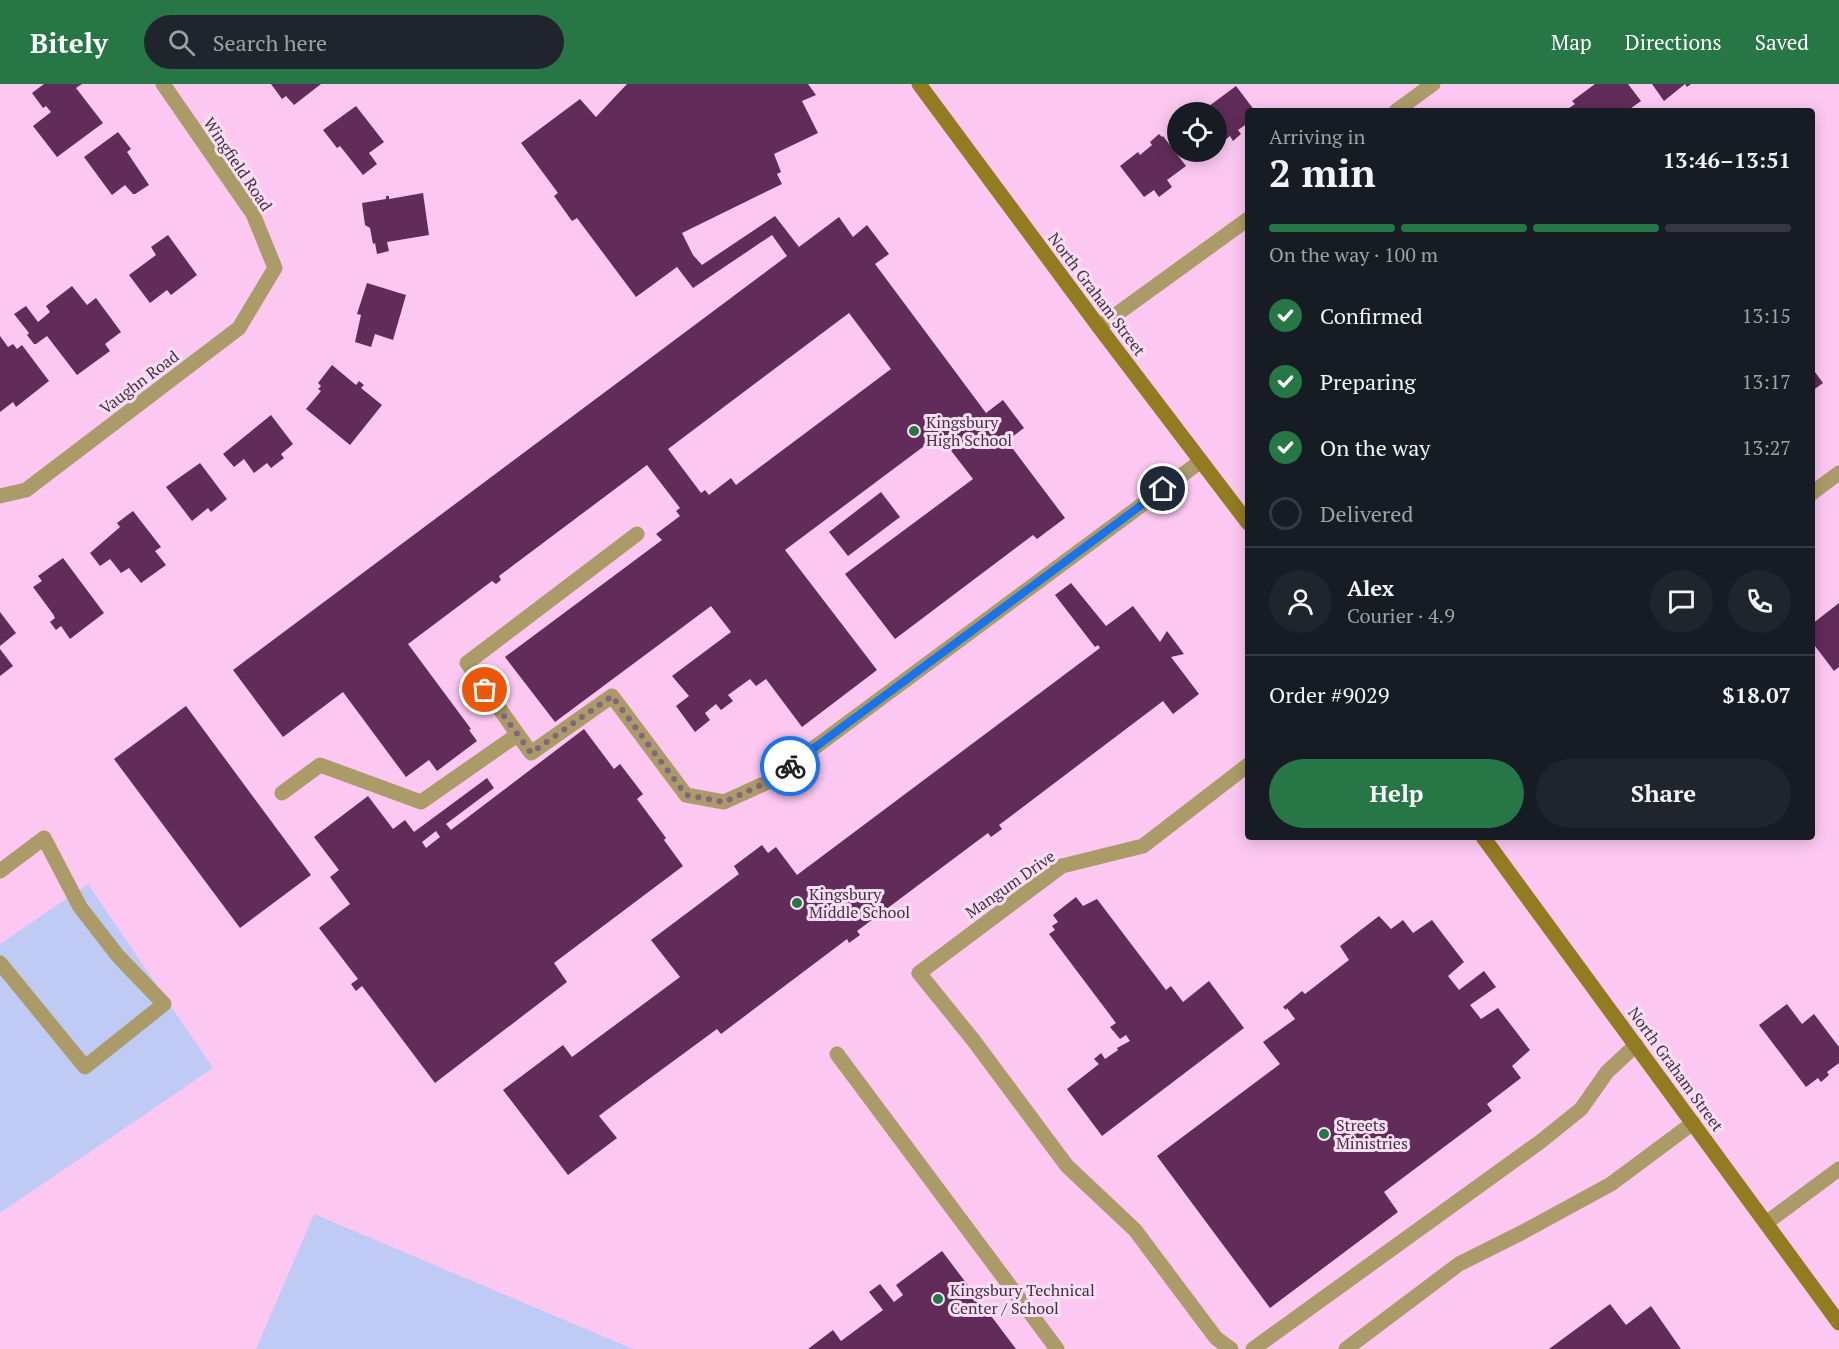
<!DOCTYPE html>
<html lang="en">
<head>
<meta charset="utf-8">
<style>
	body { margin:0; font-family:"PT Serif",serif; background:#20242c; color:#f1f3f6; height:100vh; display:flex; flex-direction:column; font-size:22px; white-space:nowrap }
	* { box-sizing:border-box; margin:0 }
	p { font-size:20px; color:#9ea1a6 }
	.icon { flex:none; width:33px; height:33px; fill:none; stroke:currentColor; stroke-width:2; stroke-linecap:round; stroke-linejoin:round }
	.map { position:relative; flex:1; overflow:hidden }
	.drawer { position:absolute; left:1245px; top:24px; width:570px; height:732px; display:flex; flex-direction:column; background:#171b24; border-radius:6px; box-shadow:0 3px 15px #0003 }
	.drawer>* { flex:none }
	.fabs { position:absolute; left:1167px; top:18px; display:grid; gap:12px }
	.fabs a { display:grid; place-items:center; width:60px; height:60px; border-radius:50%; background:#171b24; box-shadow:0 3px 15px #0003; font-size:30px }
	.pin { position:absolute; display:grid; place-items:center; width:51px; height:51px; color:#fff; margin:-26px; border:3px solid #fff; border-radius:50%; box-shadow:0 2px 6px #0007 }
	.courier { position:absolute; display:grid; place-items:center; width:60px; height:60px; margin:-30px; border:4px solid #1a73e8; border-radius:50%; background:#fff; color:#222; box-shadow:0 2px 8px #0007 }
	.head em { font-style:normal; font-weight:700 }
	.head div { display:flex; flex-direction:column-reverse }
	.head { display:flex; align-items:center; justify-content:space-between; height:102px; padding:0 24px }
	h1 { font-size:39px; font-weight:700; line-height:45px }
	.bar { display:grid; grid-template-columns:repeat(4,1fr); gap:9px 6px; align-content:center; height:72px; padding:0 24px }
	.bar i { height:8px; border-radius:4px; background:#363941 }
	.bar .active { background:#277646 }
	.bar p { grid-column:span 4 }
	.line { display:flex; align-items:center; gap:15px; padding:0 24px; border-top:2px solid #363941 }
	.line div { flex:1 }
	.round { display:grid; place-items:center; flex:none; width:63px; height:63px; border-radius:32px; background:#20242c }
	ol { padding:0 24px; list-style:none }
	li { display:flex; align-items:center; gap:18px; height:66px }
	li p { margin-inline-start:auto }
	li .icon { padding:6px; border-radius:50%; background:#277646; color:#fff; stroke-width:4 }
	li:last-child { color:#9ea1a6 }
	li i { width:33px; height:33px; border:3px solid #363941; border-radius:50% }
	.button { display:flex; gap:12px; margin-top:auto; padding:12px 24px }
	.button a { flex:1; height:69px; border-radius:36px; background:#277646; color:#fff; font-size:24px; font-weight:700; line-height:69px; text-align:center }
	.button a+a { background:#20242c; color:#f1f3f6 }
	header { display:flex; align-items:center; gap:36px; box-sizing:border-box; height:84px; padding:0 30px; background:#277646; color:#fff }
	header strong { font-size:28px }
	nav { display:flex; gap:33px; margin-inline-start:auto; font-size:21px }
	.search { width:420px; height:54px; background:#20242c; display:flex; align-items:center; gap:15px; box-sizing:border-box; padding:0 21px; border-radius:33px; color:#9ea1a6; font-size:22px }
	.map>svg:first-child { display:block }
	.green { fill:#bfcaf5 }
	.building { fill:#612c59; fill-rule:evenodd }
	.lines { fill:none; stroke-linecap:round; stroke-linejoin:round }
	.lane { stroke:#aa9b68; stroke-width:15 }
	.street { stroke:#aa9b68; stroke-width:15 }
	.secondary { stroke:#937b22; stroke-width:15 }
	.done { stroke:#866480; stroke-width:6; stroke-dasharray:0 10.8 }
	.route { stroke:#1a73e8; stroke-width:8 }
	.poi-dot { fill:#277646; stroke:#f9dff4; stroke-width:2 }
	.labels { text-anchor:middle; stroke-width:6; stroke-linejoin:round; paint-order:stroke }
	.street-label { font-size:16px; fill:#472e43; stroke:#f9dff4 }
	.poi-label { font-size:16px; fill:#472e43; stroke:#f9dff4; text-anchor:start }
</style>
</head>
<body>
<header>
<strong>Bitely</strong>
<div class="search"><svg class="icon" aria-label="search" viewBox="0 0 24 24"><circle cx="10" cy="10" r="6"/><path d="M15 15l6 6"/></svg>Search here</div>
<nav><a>Map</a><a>Directions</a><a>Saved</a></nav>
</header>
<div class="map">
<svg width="1839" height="1265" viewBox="0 0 1839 1265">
	<rect width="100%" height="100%" fill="#fcc8f2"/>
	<path class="green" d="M88,800l125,184 -213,145v-269z
		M314,1130l319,135h-377z"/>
	<path class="building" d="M44,0h38l-6,4 27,35 -46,34 -24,-31 18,-14 -5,-6 -3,2 -11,-15z
		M271,0h50l-27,21 -8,-9 -4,3z
		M627,0h181l8,11 -14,6 16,32 -44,21 7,18 -4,2 5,10 -100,49 11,22 9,10 73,-49 24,31 40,-30 14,20 14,-12 22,29 -14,10 111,149 17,-13 21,28 -17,13 58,77 -28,21 -4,-4 -138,104 -50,-65 128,-95 -34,-44 -154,115 92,120 -75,57 -36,-48 -10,7 -6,-7 -22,16 5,6 -12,9 -5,-6 -11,9 5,7 -15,12 -19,-26 13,-10 -17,-20 59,-44 -20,-26 -156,116 -50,-65 157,-117 -6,-6 24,-18 -4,-5 4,-3 -33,-43 -148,111 2,4 -5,4 -4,-3 -84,63 63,85 -2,1 8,11 -40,30 -8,-11 -23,17 -63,-85 -60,45 -50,-67 554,-414 -15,-21 -79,53 -16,-21 -41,30 -59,-79 -5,3 -18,-25 4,-3 -37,-50 59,-44 16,18zM849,229l42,56 -155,116 -5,-7 -22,17 -4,-5 -4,3 -33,-44z
		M1595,0h33l13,17 -14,10h-62l10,-7 -3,-3z
		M1652,0h39l-4,3 -2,-3 -21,17z
		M1236,2l19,25h-7v12l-10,7 3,4 -8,7 -3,-5 -14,11v-35h-15z
		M356,22l28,36 -15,11 8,11 -14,11 -23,-29 -3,2 -14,-18z
		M118,48l13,17 -4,3 22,33 -14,9h-2l-8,-9 -13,10 -28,-38z
		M1159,50l3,3 1,-1 23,30 -19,14 5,7 -13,10 -5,-7 -10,7 -24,-31 18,-14 2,3 12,-10 -2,-3z
		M423,109l6,42 -42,7 2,9 -12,3 -2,-11 -2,1 -3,-16 -5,-3 -3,-22 24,-4v-3h3v3z
		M168,151l29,40 -26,20 -4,-5 -17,13 -21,-28 27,-20 -5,-8z
		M367,199l39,12 -13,45 -18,-6 -4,13 -16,-5 6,-27 -4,-1z
		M72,202l15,19 9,-7 25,34 -16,12 5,7 -33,24 -30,-39 -11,8h-2l-7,-9 2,-2 -15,-19 12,-8 12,16 12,-10 -4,-6z
		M0,252l8,11 5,-3 4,5 5,-4 27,36 -33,26 -3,-5 -13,10z
		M332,281l24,20 3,-4 5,4 -3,3 21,17 -32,40 -44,-36 15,-18 -3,-2 3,-3 -3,-3z
		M1812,284l11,15 -11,8z
		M271,331l22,29 -12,10 3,4 -13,10 -4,-5 -13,10 -10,-14 -10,8 -11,-13z
		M200,379l27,36 -16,13 -3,-4 -16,13 -26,-34z
		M881,408l19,25 -52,39 -19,-24z
		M133,427l28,36 -6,4 11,14 -25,18 -12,-15 -8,5 -11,-14 -10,7 -10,-13 30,-26 -3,-4z
		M63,474l41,55 -34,26 -9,-13 -5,4 -6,-8 5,-4 -2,-4 -20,-27 9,-6 -4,-5z
		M1071,499l35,43 27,-20 27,36 7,-11 17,23 -13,3 28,37 -26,20 -10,-13 -164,124 3,4 -11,8 -3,-4 -131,98 3,4 -11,8 -2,-4 -126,95 -4,-5 -113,83 -5,4 18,22 -49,37 -65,-85 60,-45 9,12 108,-80 -29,-37 88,-66 -5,-8 28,-21 6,8 8,-6 21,28 303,-227 -2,-3 -3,2 -40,-52z
		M1839,519v64l-5,4 -22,-29v-18z
		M0,528l16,21 -16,13z
		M0,565l13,17 -13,10z
		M186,622l125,169 -71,53 -126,-169z
		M584,645l30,40 6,-5 23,30 -6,5 29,39 -2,2 19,26 -129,97 13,19 -132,101 -73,-97 -6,5 -5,-7 7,-5 -39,-51 31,-24 -20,-27 9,-7 -25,-33 54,-41 25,33 12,-9 9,12 73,-54 7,10 -48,36 5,6zM436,747l4,6 -14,11 -4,-6z
		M1076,813l7,9 14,-7 69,91 5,-4 12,16 26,-21 35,47 -142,108 -35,-47 32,-25 -5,-5 7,-6 4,6 13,-9 -1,-2 13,-7 -4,-6 -6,4 -10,-12 6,-4 -67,-89 6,-4 -3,-4 6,-4 -5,-7z
		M1379,832l12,13 12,-9 10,13 19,-13 32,42 -16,14 11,14 25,-19 12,16 -26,18 11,14 17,-11 32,42 -18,16 9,12 -34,26 5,7 -108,81 14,20 -128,96 -113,-152 123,-92 -17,-22 32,-23 -8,-11 -1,2 -3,-3 19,-16 3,3 44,-34 -9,-14z
		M1787,920l15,20 12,-10 25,33v16l-12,9 2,3 -8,7 -3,-4 -12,9 -47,-62z
		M942,1167l74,98h-208l25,-19 8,11 42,-31 -14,-18 11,-8 14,18 9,-7 -7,-10z
		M1610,1220l16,21 25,-19 30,43h-132z"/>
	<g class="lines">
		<path class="lane" d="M637,450l-170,129 64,90 81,-57 74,99 38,7 44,-20 433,-321
			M282,709l38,-28 101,37 96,-67
			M0,787l44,-33 36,69 38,49 46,48 -79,63 -85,-104
			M919,889l55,68 93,125 68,64 81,108 15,11
			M837,970l220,295
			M1253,1265l287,-207 41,-33 26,-37 29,-27
			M1346,1265l113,-85 64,-32 88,-48 82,-61"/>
		<path class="street" d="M1396,27l37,-27
			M1099,243l149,-108
			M1812,409l27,-20
			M0,412l26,-6 213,-162 36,-60 -22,-54 -90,-130
			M919,889l143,-107 81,-20 105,-81
			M1766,1139l73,-54"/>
		<path class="secondary" d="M919,0l180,243 149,196
			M1483,753l356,486"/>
	</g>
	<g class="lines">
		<path class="done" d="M485,606l46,63 81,-57 74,99 38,7 44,-20 22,-16"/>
		<path class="route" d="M790,682l373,-277"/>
	</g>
	<g class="poi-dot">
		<circle cx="914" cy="347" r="6"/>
		<circle cx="797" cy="819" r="6"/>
		<circle cx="1324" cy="1050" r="6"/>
		<circle cx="938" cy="1215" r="6"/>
	</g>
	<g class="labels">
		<g class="street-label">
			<text transform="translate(238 80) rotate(56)" y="6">Wingfield Road</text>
			<text transform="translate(1097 210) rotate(53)" y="6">North Graham Street</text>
			<text transform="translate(139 298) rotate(-37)" y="6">Vaughn Road</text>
			<text transform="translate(1010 800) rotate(-35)" y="6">Mangum Drive</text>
			<text transform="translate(1676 985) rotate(54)" y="6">North Graham Street</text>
		</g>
		<g class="poi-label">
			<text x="926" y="344">Kingsbury<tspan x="926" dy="18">High School</tspan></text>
			<text x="809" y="816">Kingsbury<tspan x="809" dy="18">Middle School</tspan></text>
			<text x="1336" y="1047">Streets<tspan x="1336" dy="18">Ministries</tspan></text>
			<text x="950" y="1212">Kingsbury Technical<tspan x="950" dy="18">Center / School</tspan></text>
		</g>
	</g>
</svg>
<div class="fabs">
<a><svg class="icon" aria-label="locate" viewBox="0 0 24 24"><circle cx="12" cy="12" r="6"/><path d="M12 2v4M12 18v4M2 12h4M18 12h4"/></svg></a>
</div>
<div class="pin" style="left:485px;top:606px;background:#ea580c"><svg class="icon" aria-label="bag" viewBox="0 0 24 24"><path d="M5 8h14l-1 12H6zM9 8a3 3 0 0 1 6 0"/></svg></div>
<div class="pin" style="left:1163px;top:405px;background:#1f2937"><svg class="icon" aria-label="home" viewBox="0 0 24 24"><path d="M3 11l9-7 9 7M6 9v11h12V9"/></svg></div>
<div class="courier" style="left:790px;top:682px"><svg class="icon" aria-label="bike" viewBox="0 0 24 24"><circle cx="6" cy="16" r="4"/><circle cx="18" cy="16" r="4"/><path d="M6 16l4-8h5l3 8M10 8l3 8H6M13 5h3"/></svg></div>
<section class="drawer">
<div class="head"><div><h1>2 min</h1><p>Arriving in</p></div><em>13:46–13:51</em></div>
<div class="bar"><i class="active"></i><i class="active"></i><i class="active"></i><i></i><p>On the way · 100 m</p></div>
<ol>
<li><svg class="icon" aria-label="check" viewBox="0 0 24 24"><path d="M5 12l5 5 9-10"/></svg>Confirmed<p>13:15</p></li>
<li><svg class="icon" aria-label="check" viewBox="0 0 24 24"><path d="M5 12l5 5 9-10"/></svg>Preparing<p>13:17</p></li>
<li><svg class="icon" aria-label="check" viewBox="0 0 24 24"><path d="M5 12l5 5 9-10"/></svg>On the way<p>13:27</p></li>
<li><i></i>Delivered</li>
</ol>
<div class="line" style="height:108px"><a class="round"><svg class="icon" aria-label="person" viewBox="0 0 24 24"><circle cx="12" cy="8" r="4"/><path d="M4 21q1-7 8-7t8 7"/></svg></a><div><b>Alex</b><p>Courier · 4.9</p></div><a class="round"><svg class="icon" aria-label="chat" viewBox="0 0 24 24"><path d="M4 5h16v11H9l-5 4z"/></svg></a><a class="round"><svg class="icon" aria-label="phone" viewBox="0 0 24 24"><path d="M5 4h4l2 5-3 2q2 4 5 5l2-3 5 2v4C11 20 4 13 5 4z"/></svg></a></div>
<div class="line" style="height:78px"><div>Order #9029</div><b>$18.07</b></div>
<div class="button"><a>Help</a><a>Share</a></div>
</section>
</div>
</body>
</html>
